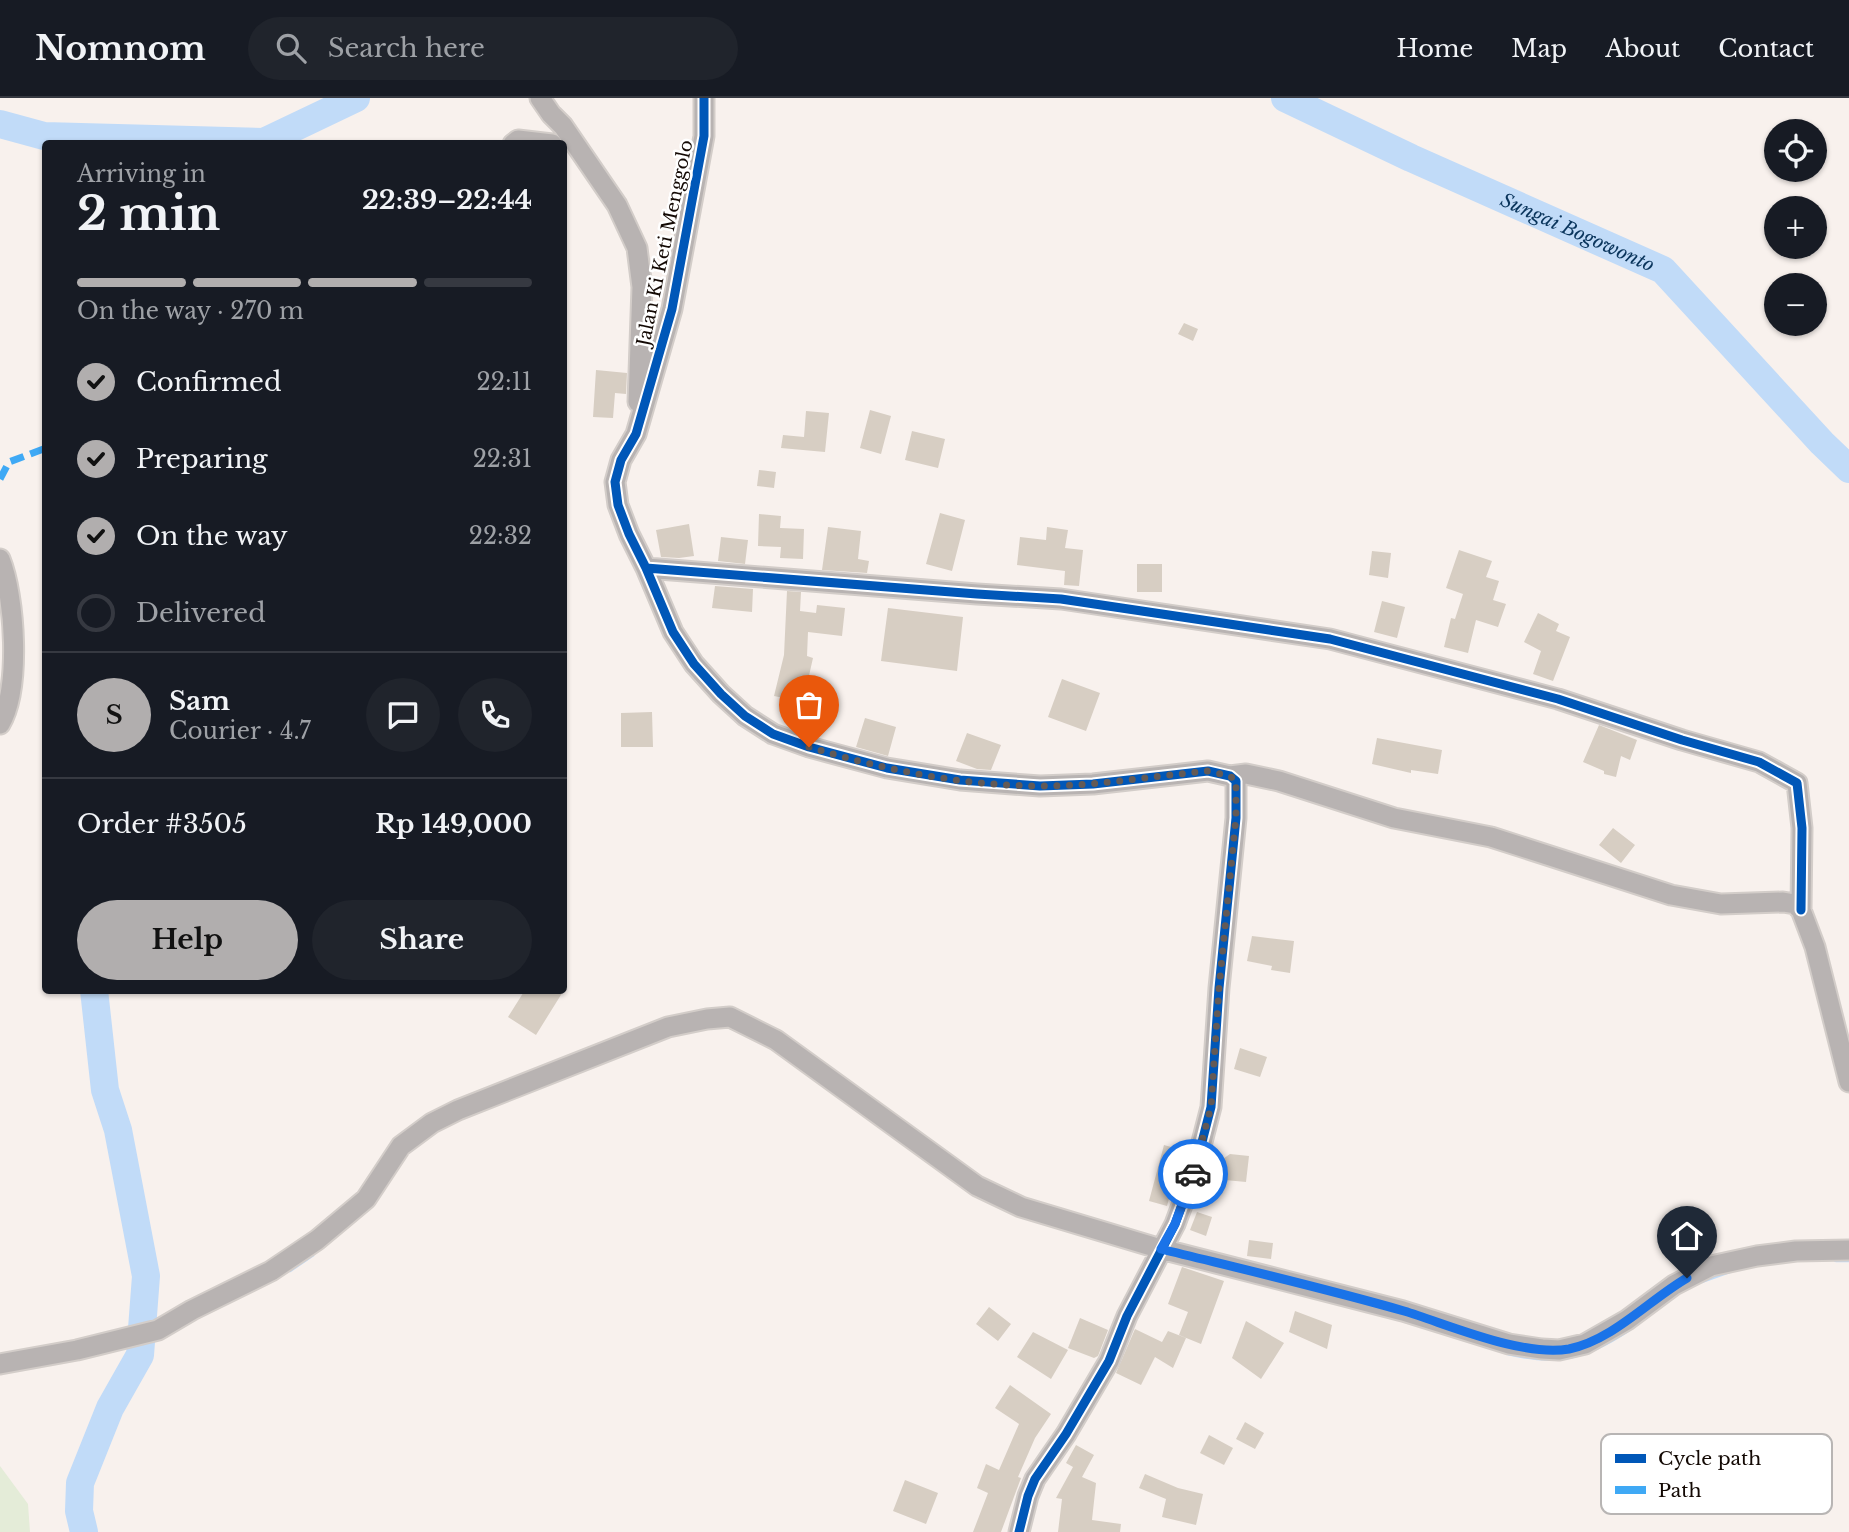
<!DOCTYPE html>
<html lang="en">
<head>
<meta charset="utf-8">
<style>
	body { margin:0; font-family:"Libre Baskerville",serif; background:#20242c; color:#f1f3f6; height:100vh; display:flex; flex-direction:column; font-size:26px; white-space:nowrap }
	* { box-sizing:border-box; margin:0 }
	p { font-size:23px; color:#9ea1a6 }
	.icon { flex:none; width:38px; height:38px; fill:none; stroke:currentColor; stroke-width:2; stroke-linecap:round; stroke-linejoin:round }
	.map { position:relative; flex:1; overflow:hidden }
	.side { position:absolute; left:42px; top:42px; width:525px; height:854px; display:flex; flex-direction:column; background:#171b24; border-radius:7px; box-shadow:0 2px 5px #0004 }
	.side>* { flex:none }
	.fabs { position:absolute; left:1764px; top:21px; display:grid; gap:14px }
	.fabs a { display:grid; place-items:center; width:63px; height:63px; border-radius:50%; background:#171b24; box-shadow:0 2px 5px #0004; font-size:35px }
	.pin { position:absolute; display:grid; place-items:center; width:60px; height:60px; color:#fff; margin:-72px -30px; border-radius:50% 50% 50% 0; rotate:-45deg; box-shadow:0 0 7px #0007 }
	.pin .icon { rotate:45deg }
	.courier { position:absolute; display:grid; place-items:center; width:70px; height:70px; margin:-35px; border:5px solid #1a73e8; border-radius:50%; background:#fff; color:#222; box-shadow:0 2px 9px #0007 }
	.summary em { font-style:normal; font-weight:700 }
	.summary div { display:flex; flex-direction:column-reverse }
	.summary { display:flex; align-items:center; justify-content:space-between; height:119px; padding:0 35px }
	h1 { font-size:46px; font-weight:700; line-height:52px }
	.bar { display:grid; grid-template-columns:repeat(4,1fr); gap:10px 7px; align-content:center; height:84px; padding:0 35px }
	.bar i { height:9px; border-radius:5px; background:#363941 }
	.bar .active { background:#b1aeae }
	.bar p { grid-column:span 4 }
	.line { display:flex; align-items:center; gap:18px; padding:0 35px; border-top:2px solid #363941 }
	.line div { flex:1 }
	.round { display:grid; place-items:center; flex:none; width:74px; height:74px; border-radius:37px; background:#20242c }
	ol { padding:0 35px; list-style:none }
	li { display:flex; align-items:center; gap:21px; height:77px }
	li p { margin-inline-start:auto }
	li .icon { padding:7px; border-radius:50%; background:#b1aeae; color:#111; stroke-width:4 }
	li:last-child { color:#9ea1a6 }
	li i { width:38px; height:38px; border:4px solid #363941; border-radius:50% }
	.cta { display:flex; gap:14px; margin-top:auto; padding:14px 35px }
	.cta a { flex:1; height:80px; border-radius:42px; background:#b1aeae; color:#111; font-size:28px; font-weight:700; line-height:80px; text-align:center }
	.cta a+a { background:#20242c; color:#f1f3f6 }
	header { display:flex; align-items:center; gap:42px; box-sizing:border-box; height:98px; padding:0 35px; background:#171b24; border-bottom:2px solid #363941 }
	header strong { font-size:33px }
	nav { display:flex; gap:38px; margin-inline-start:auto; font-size:24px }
	.search { width:490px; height:63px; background:#20242c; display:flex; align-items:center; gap:18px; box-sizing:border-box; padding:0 24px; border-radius:38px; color:#9ea1a6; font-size:26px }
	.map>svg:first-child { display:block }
	.green { fill:#e4ecd8 }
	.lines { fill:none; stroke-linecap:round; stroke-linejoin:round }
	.stream { stroke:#c1dbf8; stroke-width:4.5 }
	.river { stroke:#c1dbf8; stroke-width:28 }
	.building { fill:#d7cec3 }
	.minor-casing { stroke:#d3cdc9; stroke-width:23 }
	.minor { stroke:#b8b3b2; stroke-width:19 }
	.quiet { stroke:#3fa9f5; stroke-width:7; stroke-dasharray:14 7; stroke-linecap:butt }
	.cycleway-casing { stroke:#fff; stroke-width:13 }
	.cycleway { stroke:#0057b8; stroke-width:9 }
	.done { stroke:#635a56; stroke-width:7; stroke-dasharray:0 12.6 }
	.route { stroke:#1a73e8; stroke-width:9 }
	.labels { text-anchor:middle; stroke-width:5; stroke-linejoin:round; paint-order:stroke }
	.street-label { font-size:18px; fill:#130904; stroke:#fff }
	.water-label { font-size:19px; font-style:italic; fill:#0a355c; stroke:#fff }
	.key { fill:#fff; stroke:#b8b5b4; stroke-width:2 }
	.key-label { font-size:19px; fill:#130904 }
</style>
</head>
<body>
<header>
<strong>Nomnom</strong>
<div class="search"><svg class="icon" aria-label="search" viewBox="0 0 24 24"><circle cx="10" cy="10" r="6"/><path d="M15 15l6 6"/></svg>Search here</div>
<nav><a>Home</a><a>Map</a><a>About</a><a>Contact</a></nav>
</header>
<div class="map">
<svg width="1849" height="1434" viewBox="0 0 1849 1434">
	<rect width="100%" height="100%" fill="#f8f1ed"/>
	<path class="green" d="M0,1368l28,38 2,28h-30z"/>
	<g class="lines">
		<path class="stream" d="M1836,1162h13
			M290,1172l22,-15
			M1702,1183l28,-10
			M1508,1255c49,12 78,5 120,-23"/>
		<g class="river">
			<path id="s1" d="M1285,0l126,60 252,112 159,173 27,26"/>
			<path d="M0,26l44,12 220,6 92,-44"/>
			<path d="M84,1434l-5,-21 1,-28 30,-75 30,-53 6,-79 -28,-146 -13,-40 -11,-100"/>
		</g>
	</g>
	<path class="building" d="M1184,225l14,6 -5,12 -15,-7z
		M596,272l31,3 -1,21 -11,-1 -2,25 -20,-1z
		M870,312l21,6 -10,38 -21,-6z
		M806,313l23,2 -4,39 -44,-4 2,-13 21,2z
		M912,333l33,8 -7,29 -33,-8z
		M759,372l17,2 -2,16 -17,-2z
		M940,415l25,7 -13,51 -26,-7z
		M759,416l22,2 -1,12 24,1 -1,30 -23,-1 1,-11 -23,-1z
		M689,426l5,32 -15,2 -18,-1 -5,-27z
		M828,429l33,4 -3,28 11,2 -2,12 -45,-3z
		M1047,429l21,3 -3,18 18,2 -4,36 -15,-1 1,-14 -48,-6 3,-28 26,3z
		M721,439l27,3 -3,24 -27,-3z
		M1459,452l33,11 -6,16 13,4 -6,19 13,4 -8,23 -22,-7 -8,33 -24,-6 7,-29 4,1 8,-25 -17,-6z
		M1372,453l19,2 -3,25 -19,-3z
		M1137,466h25v28h-25z
		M715,488l38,3 -1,23 -40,-4z
		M787,493l14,1 -1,19 16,2 1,-8 28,3 -3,28 -34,-4 -1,24 6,2 -10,44 -29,-6 10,-41z
		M1382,503l23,6 -8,31 -23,-6z
		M888,510l75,9 -6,54 -76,-10z
		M1538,515l21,11 -3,7 14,6 -17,44 -20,-7 8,-23 -17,-9z
		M1062,581l38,14 -14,38 -38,-14z
		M652,614l1,35h-32v-34z
		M865,620l31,9 -8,29 -32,-9z
		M1599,627l38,15 -7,20 -9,-4 -5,21 -12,-3v-3l-21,-9z
		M967,635l34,12 -10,25 -14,-1 -21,-8z
		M1377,640l65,12 -4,24 -27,-4v3l-39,-9z
		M1613,730l22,17 -14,18 -22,-18z
		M1252,838l42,5 -4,32 -19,-3 1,-4 -25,-5z
		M525,892h39l-28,45 -28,-18z
		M1240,950l27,9 -7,20 -26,-8z
		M1164,1047l18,5 -15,56 -18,-5z
		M1230,1056l19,2 -3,26 -21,-2 -11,-7 3,-10z
		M1197,1114l15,5 -6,19 -16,-6z
		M1249,1142l24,3 -2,16 -24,-3z
		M1182,1169l42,14 -23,63 -22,-9 9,-23 -20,-8z
		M989,1209l22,17 -13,17 -22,-17z
		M1295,1213l37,14 -5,24 -38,-17z
		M1080,1220l28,12 -10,26 -4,2 -26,-10z
		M1246,1223l38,22 -23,36 -29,-21z
		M1135,1231l27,13 6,-11 18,7 -13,30 -18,-11 -14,28 -25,-12z
		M1033,1234l35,18 -17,29 -34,-22z
		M1010,1287l41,29 -16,24 -17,39 3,1 -20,54h-28l15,-39 -11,-5 9,-24 13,6 20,-46 -24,-16z
		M1245,1324l19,11 -9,16 -19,-10z
		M1209,1337l24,13 -9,17 -24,-12z
		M1076,1347l18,10 -12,22 14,6 -4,37 29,4 -1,8h-62l4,-33 -6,-1 17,-31 -7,-4z
		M1145,1376l33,14 25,6 -7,31 -34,-8 4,-18 -27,-11z
		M905,1382l33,13 -12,31 -33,-13z"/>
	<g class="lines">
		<defs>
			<path id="minor" d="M540,0l11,16 12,12 54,79 20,43 5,39 -4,115
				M704,0v38l-32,173 -36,125 -15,26 -6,22 3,23 11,29 17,34 27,64 21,32 27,30 24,22 28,18 36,13 78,21 73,12 80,6 53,-2 115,-13 22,5 6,5v37l-17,170 -8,119 -17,66 -19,51 -48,92 -18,45 -43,73 -31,45 -7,17 -9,36
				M513,46l5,-4 34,4
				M0,461c15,37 21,130 0,165
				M646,470l331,26 84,5 269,40 228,60 124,41 77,22 38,21 5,45 -1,82
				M1230,678l16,-2 33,7 115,37 97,19 180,58 50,9 62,-2 12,2 6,6 14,37 34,135
				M0,1266l77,-14 81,-20 34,-20 79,-39 46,-31 49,-41 35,-53 31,-23 26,-13 210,-83 39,-8 23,-2 46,23 201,146 44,21 140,42 242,62 106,33 33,5 17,1 26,-6 42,-24 47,-35 37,-19 46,-10 39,-5 53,-1"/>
		</defs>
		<use href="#minor" class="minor-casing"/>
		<use href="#minor" class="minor"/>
		<path class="quiet" d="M0,381l9,-17 37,-14"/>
		<defs>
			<path id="cycleway" d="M704,0v38l-32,173 -36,125 -15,26 -6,22 3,23 11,29 17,34 27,64 21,32 27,30 24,22 28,18 36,13 78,21 73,12 80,6 53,-2 115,-13 22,5 6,5v37l-17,170 -8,119 -17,66 -19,51 -48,92 -18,45 -43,73 -31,45 -7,17 -9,36
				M646,470l331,26 84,5 269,40 228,60 124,41 77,22 38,21 5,45 -1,82"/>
		</defs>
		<use href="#cycleway" class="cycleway-casing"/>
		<use href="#cycleway" class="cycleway"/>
	</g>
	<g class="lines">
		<path class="done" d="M809,649c75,23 154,39 233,39 56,0 111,-10 166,-15l22,5 6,5v36l-17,171 -8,119 -18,67"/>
		<path class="route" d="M1193,1076l-18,50 -14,25c81,20 163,39 243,62 46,14 118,46 165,38 44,-9 80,-49 118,-71"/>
	</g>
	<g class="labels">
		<g class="street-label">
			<text transform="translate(665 145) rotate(-78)" y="6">Jalan Ki Keti Menggolo</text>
		</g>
		<g class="water-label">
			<text dy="7" stroke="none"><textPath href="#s1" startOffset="322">Sungai Bogowonto</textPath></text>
		</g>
	</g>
	<rect x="1601" y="1336" width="231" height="80" rx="10" class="key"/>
	<rect x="1615" y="1356" width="31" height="9" fill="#0057b8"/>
	<rect x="1615" y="1388" width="31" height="8" fill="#3fa9f5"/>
	<g class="key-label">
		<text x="1658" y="1367">Cycle path</text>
		<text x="1658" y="1399">Path</text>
	</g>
</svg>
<div class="fabs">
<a><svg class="icon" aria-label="locate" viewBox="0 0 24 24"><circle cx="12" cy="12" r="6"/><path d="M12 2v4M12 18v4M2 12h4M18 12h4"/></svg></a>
<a>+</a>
<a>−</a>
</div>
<div class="pin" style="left:809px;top:649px;background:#ea580c"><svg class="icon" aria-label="bag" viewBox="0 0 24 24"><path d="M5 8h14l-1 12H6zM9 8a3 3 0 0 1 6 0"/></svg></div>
<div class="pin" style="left:1687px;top:1180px;background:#1f2937"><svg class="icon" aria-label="home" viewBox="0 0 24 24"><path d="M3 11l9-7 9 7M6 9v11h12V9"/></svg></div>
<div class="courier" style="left:1193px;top:1076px"><svg class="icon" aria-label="car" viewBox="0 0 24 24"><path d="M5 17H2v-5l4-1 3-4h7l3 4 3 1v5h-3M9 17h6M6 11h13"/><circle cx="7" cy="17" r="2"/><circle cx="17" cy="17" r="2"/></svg></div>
<section class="side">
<div class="summary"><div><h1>2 min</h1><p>Arriving in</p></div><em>22:39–22:44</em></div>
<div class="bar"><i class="active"></i><i class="active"></i><i class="active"></i><i></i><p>On the way · 270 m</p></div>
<ol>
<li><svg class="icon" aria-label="check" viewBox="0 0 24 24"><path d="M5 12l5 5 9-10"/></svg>Confirmed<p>22:11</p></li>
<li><svg class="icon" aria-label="check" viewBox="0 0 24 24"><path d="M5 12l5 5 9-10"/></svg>Preparing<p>22:31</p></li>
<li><svg class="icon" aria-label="check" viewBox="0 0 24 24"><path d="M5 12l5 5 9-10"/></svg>On the way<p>22:32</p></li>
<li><i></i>Delivered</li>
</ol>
<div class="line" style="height:126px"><b class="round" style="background:#b1aeae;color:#111">S</b><div><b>Sam</b><p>Courier · 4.7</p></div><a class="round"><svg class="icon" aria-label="chat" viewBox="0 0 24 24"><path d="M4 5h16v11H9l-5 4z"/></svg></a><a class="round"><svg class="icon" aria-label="phone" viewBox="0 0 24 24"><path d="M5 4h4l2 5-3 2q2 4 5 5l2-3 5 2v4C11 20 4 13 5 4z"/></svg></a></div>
<div class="line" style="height:91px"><div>Order #3505</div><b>Rp 149,000</b></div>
<div class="cta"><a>Help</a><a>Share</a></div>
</section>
</div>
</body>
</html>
